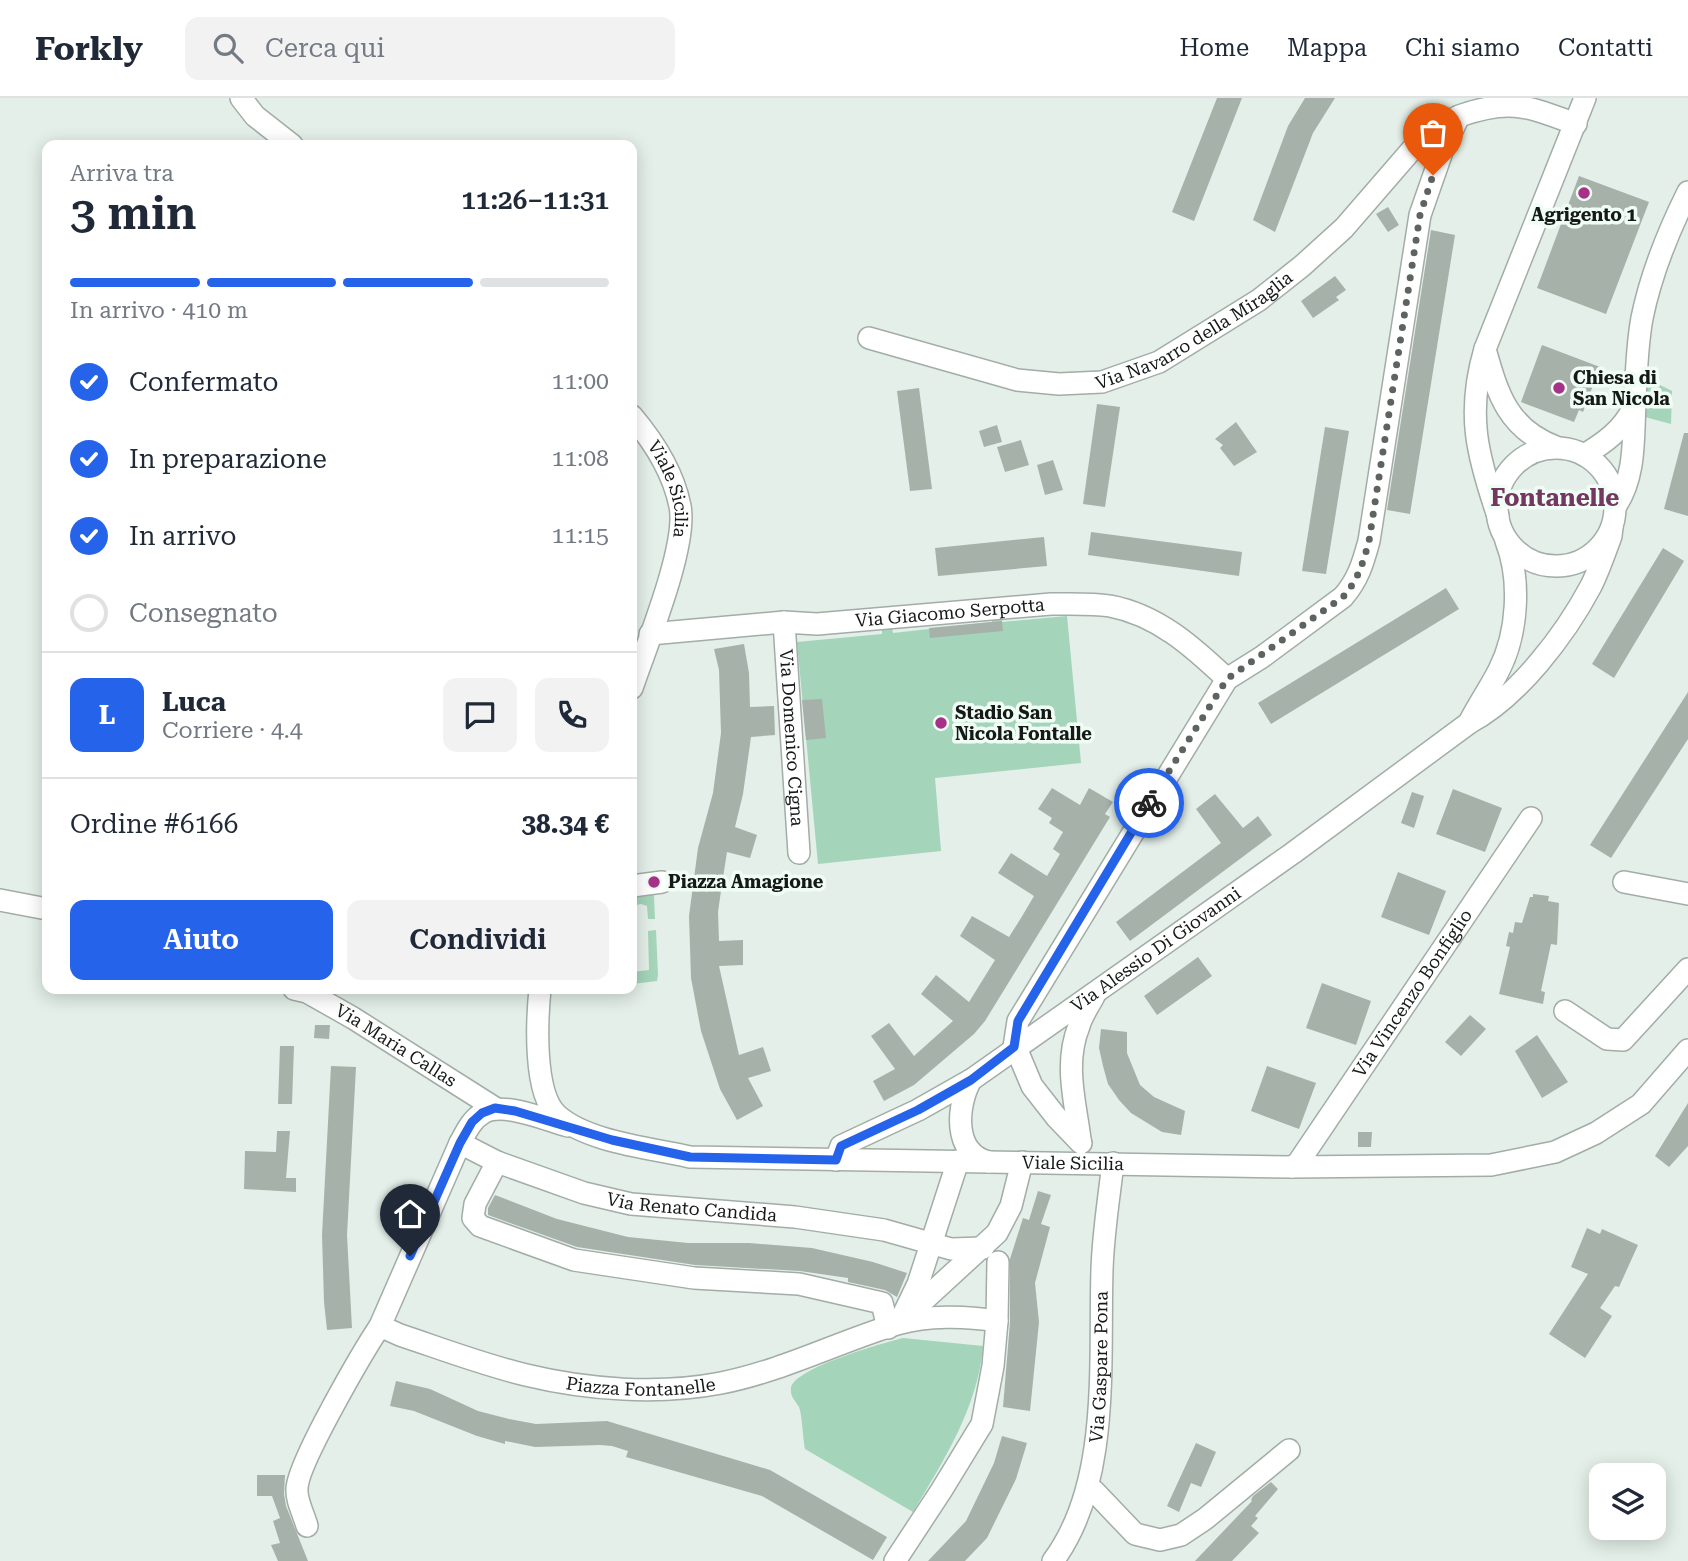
<!DOCTYPE html>
<html lang="it">
<head>
<meta charset="utf-8">
<style>
	body { margin:0; font-family:"Roboto Serif",serif; background:#f2f2f3; color:#1f2937; height:100vh; display:flex; flex-direction:column; font-size:26px; white-space:nowrap }
	* { box-sizing:border-box; margin:0 }
	p { font-size:23px; color:#747a83 }
	.icon { flex:none; width:38px; height:38px; fill:none; stroke:currentColor; stroke-width:2; stroke-linecap:round; stroke-linejoin:round }
	.map { position:relative; flex:1; overflow:hidden }
	.drawer { position:absolute; left:42px; top:42px; width:595px; height:854px; display:flex; flex-direction:column; background:#fff; border-radius:14px; box-shadow:0 4px 18px #0003 }
	.drawer>* { flex:none }
	.tools { position:absolute; left:1589px; top:1365px; display:grid; gap:14px }
	.tools a { display:grid; place-items:center; width:77px; height:77px; border-radius:14px; background:#fff; box-shadow:0 4px 18px #0003; font-size:35px }
	.pin { position:absolute; display:grid; place-items:center; width:60px; height:60px; color:#fff; margin:-72px -30px; border-radius:50% 50% 50% 0; rotate:-45deg; box-shadow:0 0 7px #0007 }
	.pin .icon { rotate:45deg }
	.courier { position:absolute; display:grid; place-items:center; width:70px; height:70px; margin:-35px; border:5px solid #2563eb; border-radius:50%; background:#fff; color:#222; box-shadow:0 2px 9px #0007 }
	.headline em { font-style:normal; font-weight:600 }
	.headline div { display:flex; flex-direction:column-reverse }
	.headline { display:flex; align-items:center; justify-content:space-between; height:119px; padding:0 28px }
	h1 { font-size:46px; font-weight:600; line-height:52px }
	.bar { display:grid; grid-template-columns:repeat(4,1fr); gap:10px 7px; align-content:center; height:84px; padding:0 28px }
	.bar i { height:9px; border-radius:5px; background:#e0e1e3 }
	.bar .active { background:#2563eb }
	.bar p { grid-column:span 4 }
	.line { display:flex; align-items:center; gap:18px; padding:0 28px; border-top:2px solid #e0e1e3 }
	.line div { flex:1 }
	.round { display:grid; place-items:center; flex:none; width:74px; height:74px; border-radius:14px; background:#f2f2f3 }
	ol { padding:0 28px; list-style:none }
	li { display:flex; align-items:center; gap:21px; height:77px }
	li p { margin-inline-start:auto }
	li .icon { padding:7px; border-radius:50%; background:#2563eb; color:#fff; stroke-width:4 }
	li:last-child { color:#747a83 }
	li i { width:38px; height:38px; border:4px solid #e0e1e3; border-radius:50% }
	.action { display:flex; gap:14px; margin-top:auto; padding:14px 28px }
	.action a { flex:1; height:80px; border-radius:14px; background:#2563eb; color:#fff; font-size:28px; font-weight:600; line-height:80px; text-align:center }
	.action a+a { background:#f2f2f3; color:#1f2937 }
	header { display:flex; align-items:center; gap:42px; box-sizing:border-box; height:98px; padding:0 35px; background:#fff; border-bottom:2px solid #e0e1e3 }
	header strong { font-size:33px }
	nav { display:flex; gap:38px; margin-inline-start:auto; font-size:24px }
	.search { width:490px; height:63px; background:#f2f2f3; display:flex; align-items:center; gap:18px; box-sizing:border-box; padding:0 24px; border-radius:14px; color:#747a83; font-size:26px }
	.map>svg:first-child { display:block }
	.green { fill:#a4d4b9 }
	.building { fill:#a6b1aa }
	.lines { fill:none; stroke-linecap:round; stroke-linejoin:round }
	.minor-casing { stroke:#a1ada6; stroke-width:24 }
	.minor { stroke:#fff; stroke-width:21 }
	.done { stroke:#5d6460; stroke-width:7; stroke-dasharray:0 12.6 }
	.route { stroke:#2563eb; stroke-width:9 }
	.poi-dot { fill:#a73188; stroke:#f0fdf5; stroke-width:2.5 }
	.labels { text-anchor:middle; stroke-width:7; stroke-linejoin:round; paint-order:stroke }
	.poi-label { font-size:18px; font-weight:bold; fill:#151917; stroke:#f0fdf5; text-anchor:start }
	.street-label { font-size:18px; fill:#151917; stroke:#f0fdf5 }
	.district-label { font-size:24px; font-weight:bold; fill:#733760; stroke:#f0fdf5 }
</style>
</head>
<body>
<header>
<strong>Forkly</strong>
<div class="search"><svg class="icon" aria-label="search" viewBox="0 0 24 24"><circle cx="10" cy="10" r="6"/><path d="M15 15l6 6"/></svg>Cerca qui</div>
<nav><a>Home</a><a>Mappa</a><a>Chi siamo</a><a>Contatti</a></nav>
</header>
<div class="map">
<svg width="1688" height="1463" viewBox="0 0 1688 1463">
	<rect width="100%" height="100%" fill="#e3efe8"/>
	<path class="green" d="M1647,286l13,1 12,6 -1,33 -26,-7z
		M991,516h10l1,8 65,-6 14,147 -146,15 6,73 -123,13 -21,-222 85,-8v-9l9,-1 2,9 99,-11z
		M650,792l4,6 1,23h-7l-1,-13 -6,-2 -9,2v-14z
		M656,832l2,45 -1,6 -25,3v-12l17,-2 -1,-39z
		M903,1240l80,8c-5,61 -39,114 -70,166l-108,-63c-2,-10 -3,-35 -6,-42 -4,-7 -9,-10 -8,-19 3,-20 92,-45 112,-50z"/>
	<path class="building" d="M1217,0h25l-48,123 -22,-9z
		M1305,0h30l-22,35 -38,99 -22,-12 35,-94z
		M1579,78l70,26 -43,112 -69,-26z
		M1388,109l11,18 -11,7 -12,-18z
		M1431,132l24,5 -45,279 -23,-4z
		M1335,178l11,14 -10,7 3,3 -26,18 -12,-17z
		M1542,247l58,22 -17,45 -4,-2 -5,12 -53,-20z
		M919,290l13,101 -22,2 -13,-100z
		M1097,306l23,3 -15,100 -22,-3z
		M1236,324l21,30 -23,14 -14,-18 3,-3 -8,-6z
		M997,327l5,17 -18,5 -5,-16z
		M1325,329l24,4 -23,143 -24,-3z
		M1684,335h4v83l-24,-7z
		M1021,342l8,25 -24,7 -8,-25z
		M1053,362l10,30 -18,5 -8,-30z
		M1091,434l151,20 -3,24 -151,-21z
		M1044,439l3,29 -109,10 -3,-28z
		M1663,450l21,13 -70,117 -22,-14z
		M1446,490l13,21 -188,115 -13,-21z
		M1002,523l1,10 -73,7 -1,-10z
		M744,546l5,29 1,34 24,-1 1,29 -24,2 -8,57 -8,33 22,8 -7,23 -23,-6 -5,32 -4,28 1,29 24,-1v25l-24,1 20,89 24,-8 8,24 -23,7 15,28 -26,14 -17,-31 -19,-58 -10,-53 -2,-62 9,-68 15,-55 8,-60 -2,-63 -5,-21z
		M1688,594v47l-77,119 -21,-13z
		M822,601l4,39 -20,2 -4,-40z
		M1052,690l28,17 9,-17 24,14 -8,12 5,3 -125,204 -11,13 -60,51 -30,16 -11,-20 22,-12 -24,-33 18,-13 25,33 39,-35 -32,-27 15,-19 33,27 26,-42 -35,-24 12,-20 37,21 12,-19 13,-22 -36,-23 13,-20 36,23 13,-22 -7,-5 10,-17 -14,-9 3,-5 -14,-9z
		M1453,691l49,19 -17,44 -49,-18z
		M1412,694l12,4 -10,32 -13,-5z
		M1215,696l28,34 15,-12 14,19 -142,106 -14,-19 105,-79 -25,-34z
		M1398,774l48,19 -17,44 -48,-18z
		M1533,796l16,2 -1,5 11,2 -2,42 -6,-1 -10,47 4,1 -2,12 -44,-10 11,-47 -4,-1 3,-14 4,1 2,-11 7,1 8,-26h3z
		M1198,859l14,19 -55,39 -13,-19z
		M1322,885l49,18 -15,44 -50,-17z
		M1470,917l16,14 -25,27 -16,-14z
		M315,927h15l-1,14 -15,-1z
		M1101,931l26,3v21l13,32 14,12 31,14 -4,24 -19,-3 -31,-19 -12,-13 -11,-16 -5,-18 -4,-18z
		M1537,937l31,47 -26,16 -27,-47z
		M280,948h14l-2,58h-14z
		M331,968l25,1 -9,168 5,93 -25,2 -3,-28 -2,-67z
		M1267,968l49,17 -17,46 -48,-18z
		M1688,1005v43l-19,21 -14,-11z
		M277,1033h13l-4,47h10v14l-52,-3 1,-38 31,1z
		M1358,1034h14l-1,15h-13z
		M1038,1093l13,4 -10,29 9,3 -15,56 4,39 -9,89 -27,-4 7,-85v-63l13,-41 6,2z
		M495,1097l62,24 71,18 60,6h61l63,5 61,14 34,11 -10,24 -12,-7 -37,-8v-4l-48,-7 -105,-6 -118,-18 -89,-32v-7z
		M1587,1130l13,6 2,-5 36,16 -19,42 -4,-1 -15,22 12,8 -27,42 -36,-24 39,-60 -17,-7z
		M396,1283l34,8 48,22 31,8 27,5 71,-3 163,49 117,67 -14,23 -111,-64 -136,-39 2,-6 -16,-5 -12,-1 -65,2 -30,-6v3l-28,-8 -63,-25 -24,-5z
		M1002,1338l25,7 -11,36 -29,59 -22,23h-37l38,-40 28,-58z
		M1196,1345l20,9 -15,35 -10,-4 -12,29 -12,-6z
		M257,1377h28l-1,19 2,12 22,55h-30l-7,-16 9,-2 -7,-22 7,-3 -8,-22h-15z
		M1271,1384l7,7 -23,27 3,2 -7,8 8,7 -27,28h-37l57,-60 -1,-1 2,-4z"/>
	<g class="lines">
		<defs>
			<g id="minor">
				<path d="M241,0l14,18 37,29"/>
				<path id="s1" d="M869,240l148,42 42,4 43,-2 57,-20 100,-62 43,-34 42,-38 71,-82 42,-29"/>
				<path d="M1485,251c13,46 23,80 71,98"/>
				<path id="s2" d="M632,318c22,26 41,55 48,90 8,40 -34,140 -48,182"/>
				<circle cx="1556" cy="409" r="59"/>
				<path d="M1584,357c22,-13 38,-25 50,-48"/>
				<path d="M1615,409c21,-30 18,-69 20,-104 1,-28 2,-58 7,-85 9,-44 26,-86 46,-126"/>
				<path d="M1498,418c-21,-61 -32,-103 -13,-167l100,-251"/>
				<path id="s3" d="M784,524l15,231"/>
				<path id="s4" d="M650,536l134,-12 33,2 234,-20c19,0 40,-1 59,2 48,9 83,41 117,73"/>
				<path d="M1469,625c9,-18 21,-35 30,-53 19,-37 22,-91 7,-129"/>
				<path d="M1624,784l64,12"/>
				<path d="M632,788l30,-4"/>
				<path d="M0,802l47,9"/>
				<path id="s5" d="M294,891l13,3 46,26 142,90"/>
				<path id="s6" d="M540,891c-3,30 -7,104 17,126 30,27 94,33 133,42l602,10 199,-2 64,-13 41,-19 45,-29 47,-54"/>
				<path d="M1565,913l42,28 16,1 65,-71"/>
				<path d="M1014,949l4,-26 209,-342 35,-22 81,-60c15,-17 20,-34 26,-56l51,-326 22,-63 17,-36c52,-18 67,-10 117,8"/>
				<path d="M1019,957l13,31 25,32 24,25"/>
				<path d="M971,982c-14,24 -19,74 18,82"/>
				<path d="M1080,1041c-5,-38 -16,-76 -1,-113 3,-11 10,-20 15,-30"/>
				<path id="s7" d="M460,1045l37,19 87,31 47,11 164,13 89,13 67,19 32,-1"/>
				<path id="s8" d="M836,1062l5,-14 77,-36 53,-30 322,-227 176,-130c49,-26 96,-88 122,-137 8,-16 14,-34 20,-50l1,-9"/>
				<path d="M497,1064l-22,42 -2,14 7,8 94,34 120,18 105,6 83,19 6,25"/>
				<path id="s9" d="M1292,1069l6,-4 233,-345"/>
				<path d="M904,1215l14,-29 40,-123"/>
				<path d="M899,1225l98,-90 14,-27 11,-44"/>
				<path id="s10" d="M380,1228l20,9c42,14 84,30 126,40 62,15 133,20 195,8 61,-12 117,-41 176,-59 31,-9 69,-8 100,-3"/>
				<path d="M1088,1391l6,2 41,43 25,6 21,-5 24,-16 84,-69"/>
				<path d="M307,1428c-3,-11 -11,-26 -10,-37 0,-25 67,-139 83,-163l80,-183c6,-11 12,-24 23,-30 20,-12 63,7 85,13"/>
				<path d="M895,1463l46,-70 41,-67 11,-58 4,-45 1,-59"/>
				<path id="s11" d="M1053,1463c58,-78 46,-198 49,-291 1,-36 7,-72 11,-107"/>
			</g>
		</defs>
		<use href="#minor" class="minor-casing"/>
		<use href="#minor" class="minor"/>
	</g>
	<g class="lines">
		<path class="done" d="M1149,705l78,-124 116,-82c15,-17 20,-34 26,-56l51,-326 13,-40"/>
		<path class="route" d="M410,1158l50,-113 12,-21 10,-9 13,-5 20,3 97,29 78,17 146,3 5,-14 77,-36 53,-30 43,-33 4,-26 131,-218"/>
	</g>
	<g class="poi-dot">
		<circle cx="1584" cy="95" r="7"/>
		<circle cx="1559" cy="290" r="7"/>
		<circle cx="941" cy="625" r="7"/>
		<circle cx="654" cy="784" r="7"/>
	</g>
	<g class="labels">
		<g class="poi-label">
			<text x="1584" y="123" text-anchor="middle">Agrigento 1</text>
			<text x="1573" y="286">Chiesa di<tspan x="1573" dy="21">San Nicola</tspan></text>
			<text x="955" y="621">Stadio San<tspan x="955" dy="21">Nicola Fontalle</tspan></text>
			<text x="668" y="790">Piazza Amagione</text>
		</g>
		<g class="street-label">
			<text dy="6" stroke="none"><textPath href="#s1" startOffset="345">Via Navarro della Miraglia</textPath></text>
			<text dy="6" stroke="none"><textPath href="#s2" startOffset="84">Viale Sicilia</textPath></text>
			<text dy="6" stroke="none"><textPath href="#s4" startOffset="301">Via Giacomo Serpotta</textPath></text>
			<text dy="6" stroke="none"><textPath href="#s3" startOffset="116">Via Domenico Cigna</textPath></text>
			<text dy="6" stroke="none"><textPath href="#s8" startOffset="387">Via Alessio Di Giovanni</textPath></text>
			<text dy="6" stroke="none"><textPath href="#s9" startOffset="212">Via Vincenzo Bonfiglio</textPath></text>
			<text dy="6" stroke="none"><textPath href="#s5" startOffset="117">Via Maria Callas</textPath></text>
			<text dy="6" stroke="none"><textPath href="#s6" startOffset="654">Viale Sicilia</textPath></text>
			<text dy="6" stroke="none"><textPath href="#s7" startOffset="243">Via Renato Candida</textPath></text>
			<text dy="6" stroke="none"><textPath href="#s11" startOffset="203">Via Gaspare Pona</textPath></text>
			<text dy="6" stroke="none"><textPath href="#s10" startOffset="270">Piazza Fontanelle</textPath></text>
		</g>
		<g class="district-label">
			<text x="1555" y="408">Fontanelle</text>
		</g>
	</g>
</svg>
<div class="tools">
<a><svg class="icon" aria-label="layers" viewBox="0 0 24 24"><path d="M12 4l9 5-9 5-9-5zM3 14l9 5 9-5"/></svg></a>
</div>
<div class="pin" style="left:1433px;top:77px;background:#ea580c"><svg class="icon" aria-label="bag" viewBox="0 0 24 24"><path d="M5 8h14l-1 12H6zM9 8a3 3 0 0 1 6 0"/></svg></div>
<div class="pin" style="left:410px;top:1158px;background:#1f2937"><svg class="icon" aria-label="home" viewBox="0 0 24 24"><path d="M3 11l9-7 9 7M6 9v11h12V9"/></svg></div>
<div class="courier" style="left:1149px;top:705px"><svg class="icon" aria-label="bike" viewBox="0 0 24 24"><circle cx="6" cy="16" r="4"/><circle cx="18" cy="16" r="4"/><path d="M6 16l4-8h5l3 8M10 8l3 8H6M13 5h3"/></svg></div>
<section class="drawer">
<div class="headline"><div><h1>3 min</h1><p>Arriva tra</p></div><em>11:26–11:31</em></div>
<div class="bar"><i class="active"></i><i class="active"></i><i class="active"></i><i></i><p>In arrivo · 410 m</p></div>
<ol>
<li><svg class="icon" aria-label="check" viewBox="0 0 24 24"><path d="M5 12l5 5 9-10"/></svg>Confermato<p>11:00</p></li>
<li><svg class="icon" aria-label="check" viewBox="0 0 24 24"><path d="M5 12l5 5 9-10"/></svg>In preparazione<p>11:08</p></li>
<li><svg class="icon" aria-label="check" viewBox="0 0 24 24"><path d="M5 12l5 5 9-10"/></svg>In arrivo<p>11:15</p></li>
<li><i></i>Consegnato</li>
</ol>
<div class="line" style="height:126px"><b class="round" style="background:#2563eb;color:#fff">L</b><div><b>Luca</b><p>Corriere · 4.4</p></div><a class="round"><svg class="icon" aria-label="chat" viewBox="0 0 24 24"><path d="M4 5h16v11H9l-5 4z"/></svg></a><a class="round"><svg class="icon" aria-label="phone" viewBox="0 0 24 24"><path d="M5 4h4l2 5-3 2q2 4 5 5l2-3 5 2v4C11 20 4 13 5 4z"/></svg></a></div>
<div class="line" style="height:91px"><div>Ordine #6166</div><b>38.34 €</b></div>
<div class="action"><a>Aiuto</a><a>Condividi</a></div>
</section>
</div>
</body>
</html>
